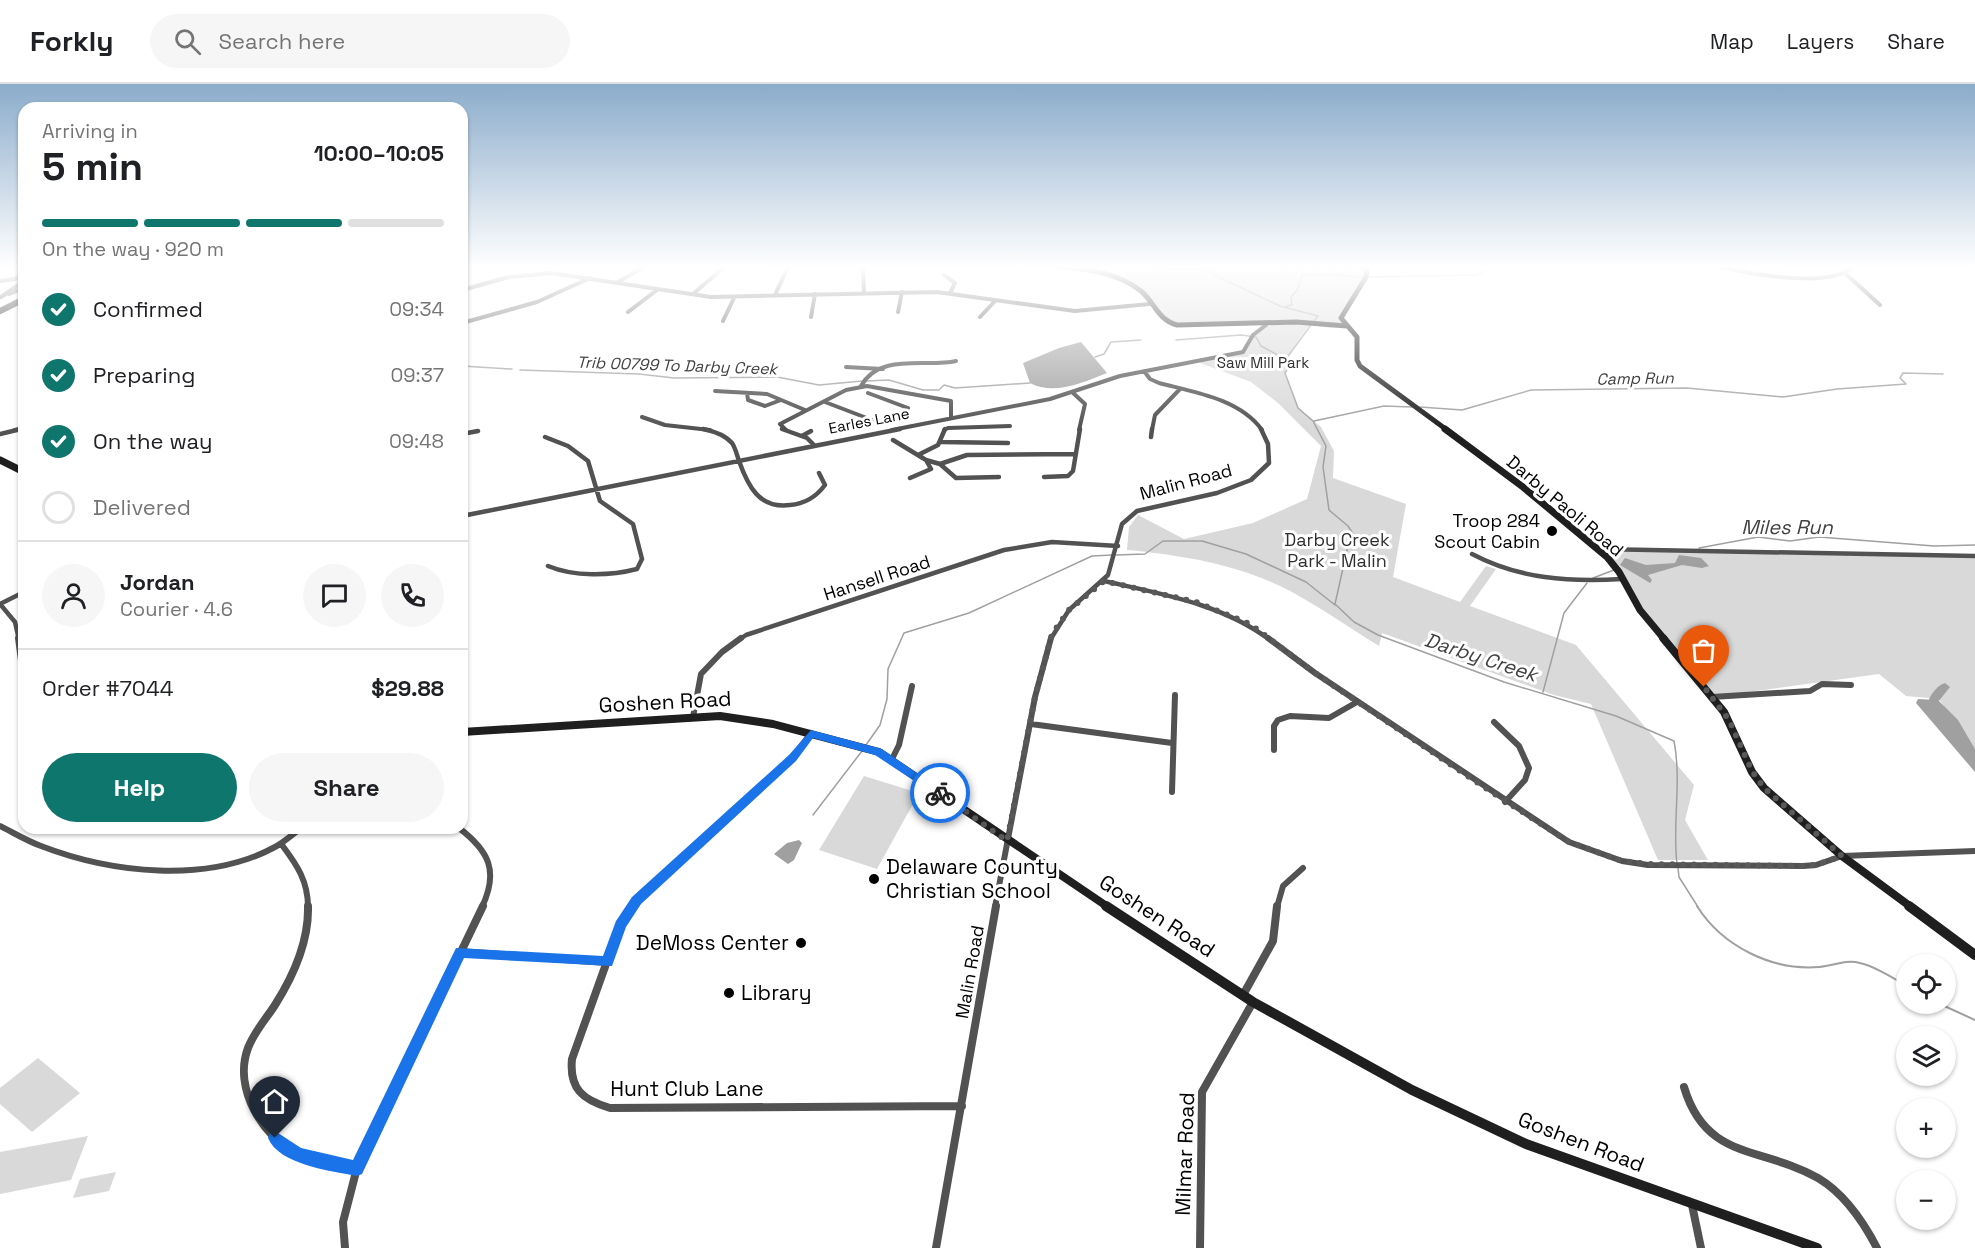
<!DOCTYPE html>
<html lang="en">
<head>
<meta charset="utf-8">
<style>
	body { margin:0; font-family:"Space Grotesk",sans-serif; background:#f6f6f6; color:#202124; height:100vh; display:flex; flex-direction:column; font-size:22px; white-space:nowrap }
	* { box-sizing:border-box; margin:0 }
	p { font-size:20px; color:#757577 }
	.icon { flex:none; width:33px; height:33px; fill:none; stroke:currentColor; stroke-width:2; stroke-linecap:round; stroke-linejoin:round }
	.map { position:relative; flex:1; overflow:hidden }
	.details { position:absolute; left:18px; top:18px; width:450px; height:732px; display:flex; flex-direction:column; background:#fff; border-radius:18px; box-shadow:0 2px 4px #0004 }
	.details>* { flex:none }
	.controls { position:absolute; left:1896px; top:870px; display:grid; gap:12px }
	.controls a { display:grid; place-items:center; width:60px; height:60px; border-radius:50%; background:#fff; box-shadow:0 2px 4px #0004; font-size:30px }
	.pin { position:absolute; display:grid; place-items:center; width:51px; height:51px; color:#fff; margin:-62px -26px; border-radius:50% 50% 50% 0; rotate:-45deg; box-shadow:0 0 6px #0007 }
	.pin .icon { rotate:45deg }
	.courier { position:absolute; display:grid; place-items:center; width:60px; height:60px; margin:-30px; border:4px solid #1a73e8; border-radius:50%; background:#fff; color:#222; box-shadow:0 2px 8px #0007 }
	.summary em { font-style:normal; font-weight:600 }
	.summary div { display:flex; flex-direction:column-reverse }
	.summary { display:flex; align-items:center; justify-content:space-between; height:102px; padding:0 24px }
	h1 { font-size:39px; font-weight:600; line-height:45px }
	.bar { display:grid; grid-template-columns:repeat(4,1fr); gap:9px 6px; align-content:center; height:72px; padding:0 24px }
	.bar i { height:8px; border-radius:4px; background:#e0e0e0 }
	.bar .selected { background:#0f766e }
	.bar p { grid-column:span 4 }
	.line { display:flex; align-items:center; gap:15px; padding:0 24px; border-top:2px solid #e0e0e0 }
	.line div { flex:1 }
	.round { display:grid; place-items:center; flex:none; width:63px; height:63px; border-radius:32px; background:#f6f6f6 }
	ol { padding:0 24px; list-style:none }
	li { display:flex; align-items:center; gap:18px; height:66px }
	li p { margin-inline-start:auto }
	li .icon { padding:6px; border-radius:50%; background:#0f766e; color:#fff; stroke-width:4 }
	li:last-child { color:#757577 }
	li i { width:33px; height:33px; border:3px solid #e0e0e0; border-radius:50% }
	.action { display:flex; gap:12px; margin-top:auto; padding:12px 24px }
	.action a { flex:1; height:69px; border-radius:36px; background:#0f766e; color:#fff; font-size:24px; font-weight:600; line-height:69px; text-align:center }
	.action a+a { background:#f6f6f6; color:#202124 }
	header { display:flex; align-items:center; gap:36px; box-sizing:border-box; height:84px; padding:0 30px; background:#fff; border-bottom:2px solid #e0e0e0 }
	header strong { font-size:28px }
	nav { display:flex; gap:33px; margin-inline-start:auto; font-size:21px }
	.search { width:420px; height:54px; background:#f6f6f6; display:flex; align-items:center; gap:15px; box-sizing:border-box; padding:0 21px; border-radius:33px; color:#757577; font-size:22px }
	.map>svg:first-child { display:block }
	.green { fill:#d9d9d9 }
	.water { fill:#a0a0a0 }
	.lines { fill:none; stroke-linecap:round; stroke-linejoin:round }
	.stream-far1 { stroke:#a0a0a0; stroke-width:1.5 }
	.stream { stroke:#a0a0a0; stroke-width:2 }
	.river { fill:#a0a0a0; fill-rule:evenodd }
	.primary-casing { stroke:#dbdbdb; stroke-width:7 }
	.street-far3 { stroke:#525252; stroke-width:4 }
	.street-far2 { stroke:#525252; stroke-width:4.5 }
	.street-far1 { stroke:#525252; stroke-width:6 }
	.street { stroke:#525252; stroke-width:8 }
	.secondary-far3 { stroke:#1f1f1f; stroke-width:5 }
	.secondary-far2 { stroke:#1f1f1f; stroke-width:7 }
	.secondary-far1 { stroke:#1f1f1f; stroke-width:8 }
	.secondary { stroke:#1f1f1f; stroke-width:10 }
	.primary { stroke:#000; stroke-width:6 }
	.route { fill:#1a73e8 }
	.done { stroke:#595959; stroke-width:6; stroke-dasharray:0 10.8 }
	.poi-dot { fill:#000; stroke:#fff; stroke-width:2 }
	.labels { text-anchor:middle; stroke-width:6; stroke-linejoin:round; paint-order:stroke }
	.far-park-label { font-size:15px; fill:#303030; stroke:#fff }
	.far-street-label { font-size:15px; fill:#000; stroke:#fff }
	.far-water-label { font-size:16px; font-style:italic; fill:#414141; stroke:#fff }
	.street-label { font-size:18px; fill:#000; stroke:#fff }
	.poi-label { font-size:18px; fill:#000; stroke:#fff; text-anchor:end }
	.park-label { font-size:18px; fill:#303030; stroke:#fff }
	.water-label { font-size:20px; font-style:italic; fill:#414141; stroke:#fff }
	.near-street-label { font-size:21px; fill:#000; stroke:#fff }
	.near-poi-label { font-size:21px; fill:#000; stroke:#fff; text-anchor:start }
</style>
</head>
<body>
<header>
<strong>Forkly</strong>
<div class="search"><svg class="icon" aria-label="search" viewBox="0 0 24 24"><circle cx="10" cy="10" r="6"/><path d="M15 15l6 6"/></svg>Search here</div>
<nav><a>Map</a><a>Layers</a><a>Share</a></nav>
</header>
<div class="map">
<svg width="1975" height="1164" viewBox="0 0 1975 1164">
	<rect width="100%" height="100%" fill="#fff"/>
	<path class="green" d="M1118,182h245l4,5 -25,43 5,12 -17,2 -19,-3c-11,10 -16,22 -25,35l3,7 -4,6 13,35 23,19 13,24 -1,27 73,26 -13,73 67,25 26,-36 10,3 -26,37 106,39 118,140 -9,35 23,40h-50l-67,-156 -37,-9 -172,-62 -3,13c-29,-18 -58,-38 -87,-54 -50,-27 -110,-37 -165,-42l2,-23 9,-12 46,24 69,-16 54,-24 14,-53 -43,-43 -27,-21 -56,-21 48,-10 6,-10 16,-16 -98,-3 -6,-3 -16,-24 -29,-17z
		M1598,465l377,7v194l-36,-51 -33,-3 -27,-22 -167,23 -63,-75 -27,-43z
		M864,692l55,17 -42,76 -58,-19z
		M38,974l42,35 -48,39 -32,-28v-16z
		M88,1052l-17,44 -71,14v-42z
		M116,1088l-7,19 -36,7 7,-19z"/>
	<path class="water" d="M1081,258l26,31c-23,9 -53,23 -77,10l-7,-20 36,-15z
		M1679,471l22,3 8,8 -7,2 -20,-3 -34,10 4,5 -2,3 -30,-18 5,-7 21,7 29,-2z
		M1918,615l20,1 20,20 17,29v23l-59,-69z
		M799,756l3,3 -8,17 -6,4 -14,-10 13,-11z"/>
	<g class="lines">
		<path class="stream-far1" d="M1155,182l10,3 49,1
			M1213,182l-1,8 68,32 38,10 -4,5
			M1325,191l39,2
			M1335,191l12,-2 -3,-7
			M1369,193l106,-2 26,-9
			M1287,222l5,-1 -1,-8 7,-8 4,-14h22
			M1176,256l65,-5 15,2 5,9 24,13
			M1095,273l9,-3 7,-12 30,-2
			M1286,275l25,-34
			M1285,276l4,7 -4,6 13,35 15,13 13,25 -3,21 6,43 19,16 10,16 -10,4 -13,58 19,18 24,13 126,47 112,34 58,25c8,41 -2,82 3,123
			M462,282l50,3
			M520,286l119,4 35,4 103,-1 42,8 43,-4
			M867,297l22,-1 34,10h16l5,-5 11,3 75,-5
			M1420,323l42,3 69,-20 156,-2 96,9 54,-8 69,-5 -6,-6 3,-5 40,1
			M1314,337l70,-15 28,1
			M1699,464l59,-11 32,4 29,-4 115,9 41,-1
			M1116,471l29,-1 18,-13h39l44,13 60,28 29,23
			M1593,494l21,-8
			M1543,608l21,-79 23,-30
			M866,661l14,-20 7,-26 1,-30 16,-36 65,-20 123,-57 20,-1
			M813,731l49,-64
			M1678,784l1,9 19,30"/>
		<path class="stream" d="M1697,822c25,40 75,65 122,61 15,-1 26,-8 41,-4 15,3 32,15 46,22
			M1940,920l35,16"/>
		<path class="river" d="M1945,599l5,4 -12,15h-8l-1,-3c3,-6 9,-14 16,-16z"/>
		<defs>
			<path id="primary" d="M0,227l24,-12"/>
		</defs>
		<use href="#primary" class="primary-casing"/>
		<path class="street-far3" d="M1715,182c32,7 114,24 139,0
			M863,185l1,23
			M1846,190l34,31
			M944,191l11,8 -5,10
			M0,197l15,-2 9,-6
			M618,198l27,-16
			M462,206l47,-13 42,-4 160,24 226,-5 138,19 74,-7
			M9,210l15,-6
			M693,210l29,-25
			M775,211l13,-28
			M1,213l23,-16
			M628,228l29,-22
			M898,228l4,-20
			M811,233l4,-23
			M980,233l15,-16
			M723,237l11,-23
			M462,239l75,-21 53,-24
			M846,283l37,2
			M1144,287l6,8 9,4c35,9 81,16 103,47
			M861,302c19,-34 65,-18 95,-25
			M715,307l52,3 38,16
			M1072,308l13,12 -6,26
			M747,309l1,7 17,6 16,-6
			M868,309l40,15
			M825,318l47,18
			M642,333l23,8 45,5
			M15,346l9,-2
			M786,346l-6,-6 66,-34 21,-4 84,15v17
			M892,346l158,-31 70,-23 123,-24 10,-17 13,-10
			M944,346l4,-2 62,-2
			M1152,346l3,-15 25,-26"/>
		<path class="street-far2" d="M703,345c10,2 22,6 29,14 3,4 5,12 7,18 9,25 20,48 51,44 14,-1 26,-8 35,-20l-6,-12
			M782,345l25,9 6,6
			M0,350l21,-5
			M462,350l16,-3
			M802,352l9,-5
			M545,353l23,9 20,15 12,40 33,23 9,35 -5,10c-27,7 -63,8 -89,-3
			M1151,353l1,-8
			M893,356l33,20 14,4 16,14 43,-1
			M941,358l67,1
			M918,371l20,-10 7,-16
			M940,380l27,-9 107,-1
			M1044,393l24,-1 5,-5 7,-42
			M910,394l21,-9 -5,-9
			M462,432l438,-87
			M1598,465l377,7
			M1472,470c47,25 97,28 150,25
			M1104,497c58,13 118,23 166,59
			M0,520l15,18 4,18
			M0,520l24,-12
			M739,556l7,-5 258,-85 48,-8 66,4
			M1050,556l19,-30 39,-35 14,-51 15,-13 80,-18 34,-13 18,-17 -1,-19 -7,-15"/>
		<path class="street-far1" d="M18,554l6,45
			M1268,554l47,35 254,169 53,19 26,4 155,1 13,-1 26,-9 133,-5
			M1712,613l98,-6 12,-7 29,1
			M693,633l8,-43 21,-22 19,-14
			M1494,638l25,24 10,22 -4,12 -20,22
			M1031,640l141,19
			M1274,666v-24l4,-6 12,-4 39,2 28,-16
			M892,675l7,-14 13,-59
			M1172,708l3,-97
			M0,742c14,7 27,15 41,20 70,27 166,38 234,1 9,-5 18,-13 26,-19
			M459,744c30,23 40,43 23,79
			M282,761c15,20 26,36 26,62
			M632,823l160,-149 19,-25
			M995,823l40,-210 16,-59
			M1277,823l6,-21 20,-18"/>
		<path class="street" d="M308,822c1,35 -14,69 -33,99 -9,14 -21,27 -27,43 -15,40 14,89 51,107 18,9 39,10 58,13
			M633,822l-13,19 -48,134c-3,30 11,41 38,49l352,-2
			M460,868l147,10
			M1243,911l30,-54 4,-35
			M1684,1003c22,74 78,59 134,91 27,16 45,43 59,70
			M1692,1121l9,43
			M345,1164l-2,-26 14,-54 126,-262
			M936,1164l60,-342
			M1200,1164l2,-156 51,-90"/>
		<path class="secondary-far3" d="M1056,182c29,3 61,6 85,25 14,12 16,28 36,34l119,-3 51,4
			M1363,182l4,5 -1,6 -25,41 16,19v23l3,6 87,64"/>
		<path class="secondary-far2" d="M1445,345l78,58 84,70 12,15 21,38 25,30
			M0,376l24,12"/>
		<path class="secondary-far1" d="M1663,554l61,74 28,60 12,16 78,68 69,51
			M462,648l258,-16 53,8 106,28 229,155"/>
		<path class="secondary" d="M1106,822l147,96 159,88 114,54 291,104
			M1909,822l66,49"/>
		<use href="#primary" class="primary"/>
	</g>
	<linearGradient id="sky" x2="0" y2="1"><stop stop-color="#8baccb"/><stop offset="0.53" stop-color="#fff"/><stop offset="1" stop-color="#fff" stop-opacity="0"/></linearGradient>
	<rect width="1975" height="345" fill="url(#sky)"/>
	<path class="route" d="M811,646l71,19 64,44 -2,3h-7l-62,-41 -62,-17 -17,23 -155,143 -15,23 -14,39 -148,-8 -102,216 -5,2c-25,-5 -78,-11 -89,-38l2,-5 5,-2 26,17 52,12 103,-212 147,8 13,-35 16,-24 157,-142z"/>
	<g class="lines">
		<path class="done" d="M940,709l67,48 28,-144 17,-63 17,-24 35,-29 92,21 54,22 65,49 172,116 82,53 14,5 39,14 26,3 155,2 13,-1 26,-9 -78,-68 -12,-17 -23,-51 -25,-33"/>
	</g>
	<g class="poi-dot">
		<circle cx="1552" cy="447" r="6"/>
		<circle cx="874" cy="795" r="6"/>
		<circle cx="801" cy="859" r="6"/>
		<circle cx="729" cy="909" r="6"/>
	</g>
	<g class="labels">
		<g class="far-park-label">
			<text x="1263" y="284">Saw Mill Park</text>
		</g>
		<g class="far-street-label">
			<text transform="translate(869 337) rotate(-11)" y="5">Earles Lane</text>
		</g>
		<g class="far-water-label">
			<text transform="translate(677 281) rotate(2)" y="6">Trib 00799 To Darby Creek</text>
			<text transform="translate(1635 294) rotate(-1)" y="6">Camp Run</text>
		</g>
		<g class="street-label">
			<text transform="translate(1186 398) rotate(-15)" y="6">Malin Road</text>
			<text transform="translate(1565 422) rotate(40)" y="6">Darby Paoli Road</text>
			<text transform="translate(877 494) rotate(-18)" y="6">Hansell Road</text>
			<text transform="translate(970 888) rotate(-80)" y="6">Malin Road</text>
		</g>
		<g class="poi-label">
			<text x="1540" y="443">Troop 284<tspan x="1540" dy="21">Scout Cabin</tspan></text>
		</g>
		<g class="park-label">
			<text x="1337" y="462">Darby Creek<tspan x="1337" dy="21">Park - Malin</tspan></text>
		</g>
		<g class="water-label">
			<text x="1787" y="450">Miles Run</text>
			<text transform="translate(1481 573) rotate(18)" y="7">Darby Creek</text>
		</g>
		<g class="near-street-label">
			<text transform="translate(665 618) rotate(-3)" y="7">Goshen Road</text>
			<text transform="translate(1157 832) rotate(33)" y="7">Goshen Road</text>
			<text x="687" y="1012">Hunt Club Lane</text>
			<text transform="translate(1581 1058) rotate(21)" y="7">Goshen Road</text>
			<text transform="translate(1185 1070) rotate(-88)" y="7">Milmar Road</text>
		</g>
		<g class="near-poi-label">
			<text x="886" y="790">Delaware County<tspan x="886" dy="24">Christian School</tspan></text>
			<text x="789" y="866" text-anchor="end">DeMoss Center</text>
			<text x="741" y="916">Library</text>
		</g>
	</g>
</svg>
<div class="controls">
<a><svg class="icon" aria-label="locate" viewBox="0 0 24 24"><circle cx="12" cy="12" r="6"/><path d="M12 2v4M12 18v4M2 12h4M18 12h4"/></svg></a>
<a><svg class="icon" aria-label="layers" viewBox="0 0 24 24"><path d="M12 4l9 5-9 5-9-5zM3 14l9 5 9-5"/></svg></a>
<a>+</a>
<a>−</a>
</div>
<div class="pin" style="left:1704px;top:603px;background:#ea580c"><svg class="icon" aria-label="bag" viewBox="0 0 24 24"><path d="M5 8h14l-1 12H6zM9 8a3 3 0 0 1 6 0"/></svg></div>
<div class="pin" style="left:275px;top:1054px;background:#1f2937"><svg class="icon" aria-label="home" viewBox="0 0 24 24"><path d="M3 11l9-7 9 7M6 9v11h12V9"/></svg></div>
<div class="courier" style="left:940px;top:709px"><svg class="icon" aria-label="bike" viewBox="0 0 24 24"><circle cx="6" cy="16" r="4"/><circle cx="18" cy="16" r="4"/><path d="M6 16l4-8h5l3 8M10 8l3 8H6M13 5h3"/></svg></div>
<section class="details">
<div class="summary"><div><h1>5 min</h1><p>Arriving in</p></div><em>10:00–10:05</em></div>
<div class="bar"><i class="selected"></i><i class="selected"></i><i class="selected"></i><i></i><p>On the way · 920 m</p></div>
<ol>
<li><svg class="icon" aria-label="check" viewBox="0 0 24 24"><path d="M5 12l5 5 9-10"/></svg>Confirmed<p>09:34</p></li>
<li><svg class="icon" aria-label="check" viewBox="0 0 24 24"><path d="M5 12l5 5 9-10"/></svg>Preparing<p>09:37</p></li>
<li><svg class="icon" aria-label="check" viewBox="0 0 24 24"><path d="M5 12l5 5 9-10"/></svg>On the way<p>09:48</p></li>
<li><i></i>Delivered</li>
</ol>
<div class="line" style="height:108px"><a class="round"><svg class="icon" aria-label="person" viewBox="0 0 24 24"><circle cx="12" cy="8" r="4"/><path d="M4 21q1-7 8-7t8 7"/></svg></a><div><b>Jordan</b><p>Courier · 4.6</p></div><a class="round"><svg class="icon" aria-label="chat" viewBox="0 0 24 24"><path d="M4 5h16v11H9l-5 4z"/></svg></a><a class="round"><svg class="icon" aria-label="phone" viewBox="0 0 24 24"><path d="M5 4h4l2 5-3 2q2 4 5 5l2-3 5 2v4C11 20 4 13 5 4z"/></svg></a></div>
<div class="line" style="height:78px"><div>Order #7044</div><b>$29.88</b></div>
<div class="action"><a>Help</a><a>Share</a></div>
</section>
</div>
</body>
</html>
